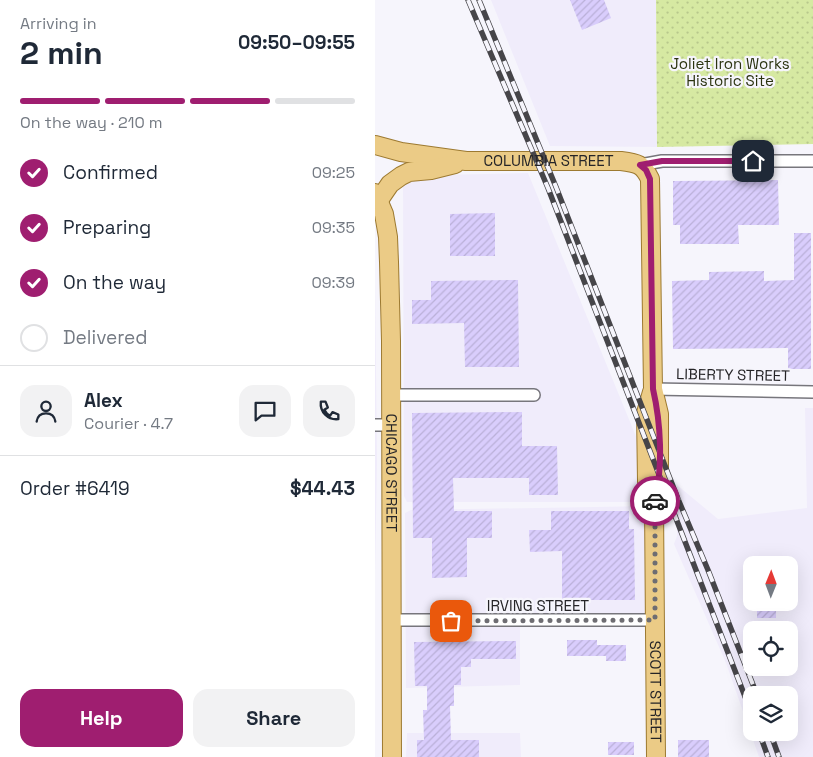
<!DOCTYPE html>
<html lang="en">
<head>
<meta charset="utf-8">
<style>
	body { margin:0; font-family:"Space Grotesk",sans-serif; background:#f2f2f3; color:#1f2937; height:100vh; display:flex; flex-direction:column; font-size:19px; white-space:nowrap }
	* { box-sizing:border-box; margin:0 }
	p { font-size:16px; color:#747a83 }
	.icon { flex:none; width:28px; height:28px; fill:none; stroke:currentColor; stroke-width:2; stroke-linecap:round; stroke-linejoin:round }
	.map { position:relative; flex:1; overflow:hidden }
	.details { display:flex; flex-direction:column; background:#fff; width:375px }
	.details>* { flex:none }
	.needle { width:32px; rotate:1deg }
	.fabs { position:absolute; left:368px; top:556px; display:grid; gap:10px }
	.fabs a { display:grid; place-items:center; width:55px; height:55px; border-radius:10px; background:#fff; box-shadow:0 5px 20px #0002; font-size:25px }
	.pin { position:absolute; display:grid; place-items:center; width:42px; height:42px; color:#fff; margin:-21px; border-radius:10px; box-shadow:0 2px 8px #0006 }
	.courier { position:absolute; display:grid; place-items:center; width:50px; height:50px; margin:-25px; border:4px solid #9f1e70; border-radius:50%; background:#fff; color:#222; box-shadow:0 1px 6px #0007 }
	.headline em { font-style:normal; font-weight:700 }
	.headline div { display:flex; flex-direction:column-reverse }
	.headline { display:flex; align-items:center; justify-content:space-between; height:85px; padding:0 20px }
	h1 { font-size:32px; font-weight:700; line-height:38px }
	.bar { display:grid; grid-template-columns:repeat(4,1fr); gap:8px 5px; align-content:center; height:60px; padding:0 20px }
	.bar i { height:6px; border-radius:4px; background:#e0e1e3 }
	.bar .current { background:#9f1e70 }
	.bar p { grid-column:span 4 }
	.line { display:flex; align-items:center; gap:12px; padding:0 20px; border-top:1px solid #e0e1e3 }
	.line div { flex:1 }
	.round { display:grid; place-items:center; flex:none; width:52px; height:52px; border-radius:15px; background:#f2f2f3 }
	ol { padding:0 20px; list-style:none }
	li { display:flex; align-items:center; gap:15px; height:55px }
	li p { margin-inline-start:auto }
	li .icon { padding:5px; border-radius:50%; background:#9f1e70; color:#fff; stroke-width:4 }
	li:last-child { color:#747a83 }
	li i { width:28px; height:28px; border:2px solid #e0e1e3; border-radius:50% }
	.action { display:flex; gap:10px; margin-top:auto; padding:10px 20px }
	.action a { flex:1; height:58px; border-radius:15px; background:#9f1e70; color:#fff; font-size:20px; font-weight:700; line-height:58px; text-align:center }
	.action a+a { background:#f2f2f3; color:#1f2937 }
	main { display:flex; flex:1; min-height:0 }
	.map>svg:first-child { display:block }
	.built { fill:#f0ecfb; fill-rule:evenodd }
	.park { fill:url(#park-dots) }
	.building { fill:url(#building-hatch) }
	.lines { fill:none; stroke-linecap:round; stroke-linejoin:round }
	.street-casing { stroke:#77767c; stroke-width:14 }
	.primary-casing { stroke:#9d7a31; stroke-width:20 }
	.street { stroke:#fff; stroke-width:11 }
	.primary { stroke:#ebcb86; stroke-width:18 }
	.rail-casing { stroke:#464549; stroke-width:5.5 }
	.rail { stroke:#f6f5fc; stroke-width:4; stroke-dasharray:11; stroke-linecap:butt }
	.done { stroke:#6e6d72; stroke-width:5; stroke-dasharray:0 9 }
	.route { stroke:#9f1e70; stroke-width:6 }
	.labels { text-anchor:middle; stroke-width:4.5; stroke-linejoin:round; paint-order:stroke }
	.park-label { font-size:15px; fill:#2b3310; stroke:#f6f5fc }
	.street-label { font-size:15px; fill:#252427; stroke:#f6f5fc }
</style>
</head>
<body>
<main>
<section class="details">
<div class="headline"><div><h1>2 min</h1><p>Arriving in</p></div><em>09:50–09:55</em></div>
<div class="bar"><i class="current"></i><i class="current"></i><i class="current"></i><i></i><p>On the way · 210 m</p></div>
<ol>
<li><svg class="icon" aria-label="check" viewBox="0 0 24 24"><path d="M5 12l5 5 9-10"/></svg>Confirmed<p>09:25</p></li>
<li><svg class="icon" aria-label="check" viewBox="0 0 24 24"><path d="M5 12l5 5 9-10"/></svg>Preparing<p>09:35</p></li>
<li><svg class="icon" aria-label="check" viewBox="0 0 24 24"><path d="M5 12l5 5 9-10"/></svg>On the way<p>09:39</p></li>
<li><i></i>Delivered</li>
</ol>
<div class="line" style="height:90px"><a class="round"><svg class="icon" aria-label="person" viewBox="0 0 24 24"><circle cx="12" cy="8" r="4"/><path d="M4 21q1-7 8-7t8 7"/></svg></a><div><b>Alex</b><p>Courier · 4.7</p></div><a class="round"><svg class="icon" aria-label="chat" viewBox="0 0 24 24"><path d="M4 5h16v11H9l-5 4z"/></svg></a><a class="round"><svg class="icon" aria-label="phone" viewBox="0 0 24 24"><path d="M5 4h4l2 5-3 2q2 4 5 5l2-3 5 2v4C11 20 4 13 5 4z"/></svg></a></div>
<div class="line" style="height:65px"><div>Order #6419</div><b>$44.43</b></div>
<div class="action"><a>Help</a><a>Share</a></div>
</section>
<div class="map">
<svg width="438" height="757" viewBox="0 0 438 757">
	<defs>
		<pattern id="park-dots" width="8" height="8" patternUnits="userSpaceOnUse" patternTransform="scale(1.25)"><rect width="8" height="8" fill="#d6e9a2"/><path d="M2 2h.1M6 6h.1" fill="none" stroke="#b8c88c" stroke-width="1.8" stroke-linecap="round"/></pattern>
		<pattern id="building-hatch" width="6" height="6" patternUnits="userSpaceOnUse" patternTransform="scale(1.25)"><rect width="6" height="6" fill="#d9cdfc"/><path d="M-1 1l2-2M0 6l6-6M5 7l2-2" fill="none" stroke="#bab0d8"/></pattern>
	</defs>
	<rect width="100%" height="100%" fill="#f6f5fc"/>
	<path class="built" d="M116,0h165l1,147 -107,-1z
		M153,173l123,300 1,29h-245l-3,-6 -1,-315 34,-6z
		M0,281l2,182 -2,109z
		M430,408h8v349h-54l-33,-94 -52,-119 3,-8v-51l41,34 89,-11zM376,565h38v37h-38zM376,630h38v38h-38zM376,695h38v37h-38z
		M278,506l1,113 -134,3v63l-114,3 -1,-175 6,-3z
		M32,733h113l1,24h-115z"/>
	<path class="park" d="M281,0h157v144l-156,3z"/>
	<path class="building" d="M195,0h34l7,18 -29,12z
		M403,180l1,45h-41l1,19h-59v-19h-7v-44z
		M120,213v43h-45v-42z
		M419,233h17v136h-23v-21l-115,1 -1,-68 37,-1v-8l55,-1v10l30,-1z
		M143,280l1,87h-54l-1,-44 -52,1v-24h19v-19z
		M147,412v34h35l1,49h-29v-17h-76l1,33h38v27h-25v39l-35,1v-40h-19l-1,-125z
		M176,511h78v18h5l1,71h-73v-49l-32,1 -1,-22h22z
		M382,602h19v16h-19z
		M192,640h30v5h29v16h-20v-5h-39z
		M141,641v18h-45v8h-10v18h-7v21h-4l1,34h28v17h-62v-17h7l-1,-30h4v-24h-12l-1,-44z
		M303,740h31v17h-31z
		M233,742h26v13h-26z"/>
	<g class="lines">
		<defs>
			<path id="street" d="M265,165l22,-4h151
				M278,389l160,3
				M15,395h144
				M0,425h16
				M15,620h265"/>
			<g id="primary">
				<path id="s1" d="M0,145l26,7 65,9h155c16,2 22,3 29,18l3,210 6,25v68l-5,23 2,252"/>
				<path id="s2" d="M0,193l9,21 4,23 1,25 2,79 1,416"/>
				<path d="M4,200l11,-16 11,-8 8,-4 22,-2 24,-6"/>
				<path d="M277,392l-6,21 1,68 6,23"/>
			</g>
		</defs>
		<use href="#street" class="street-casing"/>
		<use href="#primary" class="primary-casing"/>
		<use href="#street" class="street"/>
		<use href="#primary" class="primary"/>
		<defs>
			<path id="rail" d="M93,0l80,188 203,524
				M104,0l77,187 122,312 30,71 49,125
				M384,732l9,25
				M395,732l9,25"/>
		</defs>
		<use href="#rail" class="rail-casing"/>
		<use href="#rail" class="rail"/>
	</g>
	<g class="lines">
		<path class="done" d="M76,621l204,-1v-119"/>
		<path class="route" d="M280,501c8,-36 6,-77 -2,-112l-3,-210 -4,-9 -6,-5 22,-4h91"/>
	</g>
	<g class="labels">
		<g class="park-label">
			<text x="355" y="69">Joliet Iron Works<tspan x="355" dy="17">Historic Site</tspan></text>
		</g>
		<g class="street-label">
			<text dy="5" stroke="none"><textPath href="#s1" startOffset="175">COLUMBIA STREET</textPath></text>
			<text transform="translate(358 375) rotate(1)" y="5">LIBERTY STREET</text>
			<text dy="5" stroke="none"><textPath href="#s2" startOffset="282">CHICAGO STREET</textPath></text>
			<text x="163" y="611">IRVING STREET</text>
			<text dy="5" stroke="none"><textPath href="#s1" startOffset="798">SCOTT STREET</textPath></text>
		</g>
	</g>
</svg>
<div class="fabs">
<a><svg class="needle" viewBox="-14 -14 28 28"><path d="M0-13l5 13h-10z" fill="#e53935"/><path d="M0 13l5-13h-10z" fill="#747a83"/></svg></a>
<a><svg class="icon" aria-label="locate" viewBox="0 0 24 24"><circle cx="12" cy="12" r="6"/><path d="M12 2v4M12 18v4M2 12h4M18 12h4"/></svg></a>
<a><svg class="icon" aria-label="layers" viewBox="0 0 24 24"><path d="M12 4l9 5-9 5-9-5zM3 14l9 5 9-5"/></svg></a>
</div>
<div class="pin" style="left:76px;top:621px;background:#ea580c"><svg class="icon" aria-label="bag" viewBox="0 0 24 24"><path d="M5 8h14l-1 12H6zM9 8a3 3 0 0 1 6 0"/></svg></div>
<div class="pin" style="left:378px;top:161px;background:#1f2937"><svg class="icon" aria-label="home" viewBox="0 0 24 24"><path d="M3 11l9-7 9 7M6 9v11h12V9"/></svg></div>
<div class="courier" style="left:280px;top:501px"><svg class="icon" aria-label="car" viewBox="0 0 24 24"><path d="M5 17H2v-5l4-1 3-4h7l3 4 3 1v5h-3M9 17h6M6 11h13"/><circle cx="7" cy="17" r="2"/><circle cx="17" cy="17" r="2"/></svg></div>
</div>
</main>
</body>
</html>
